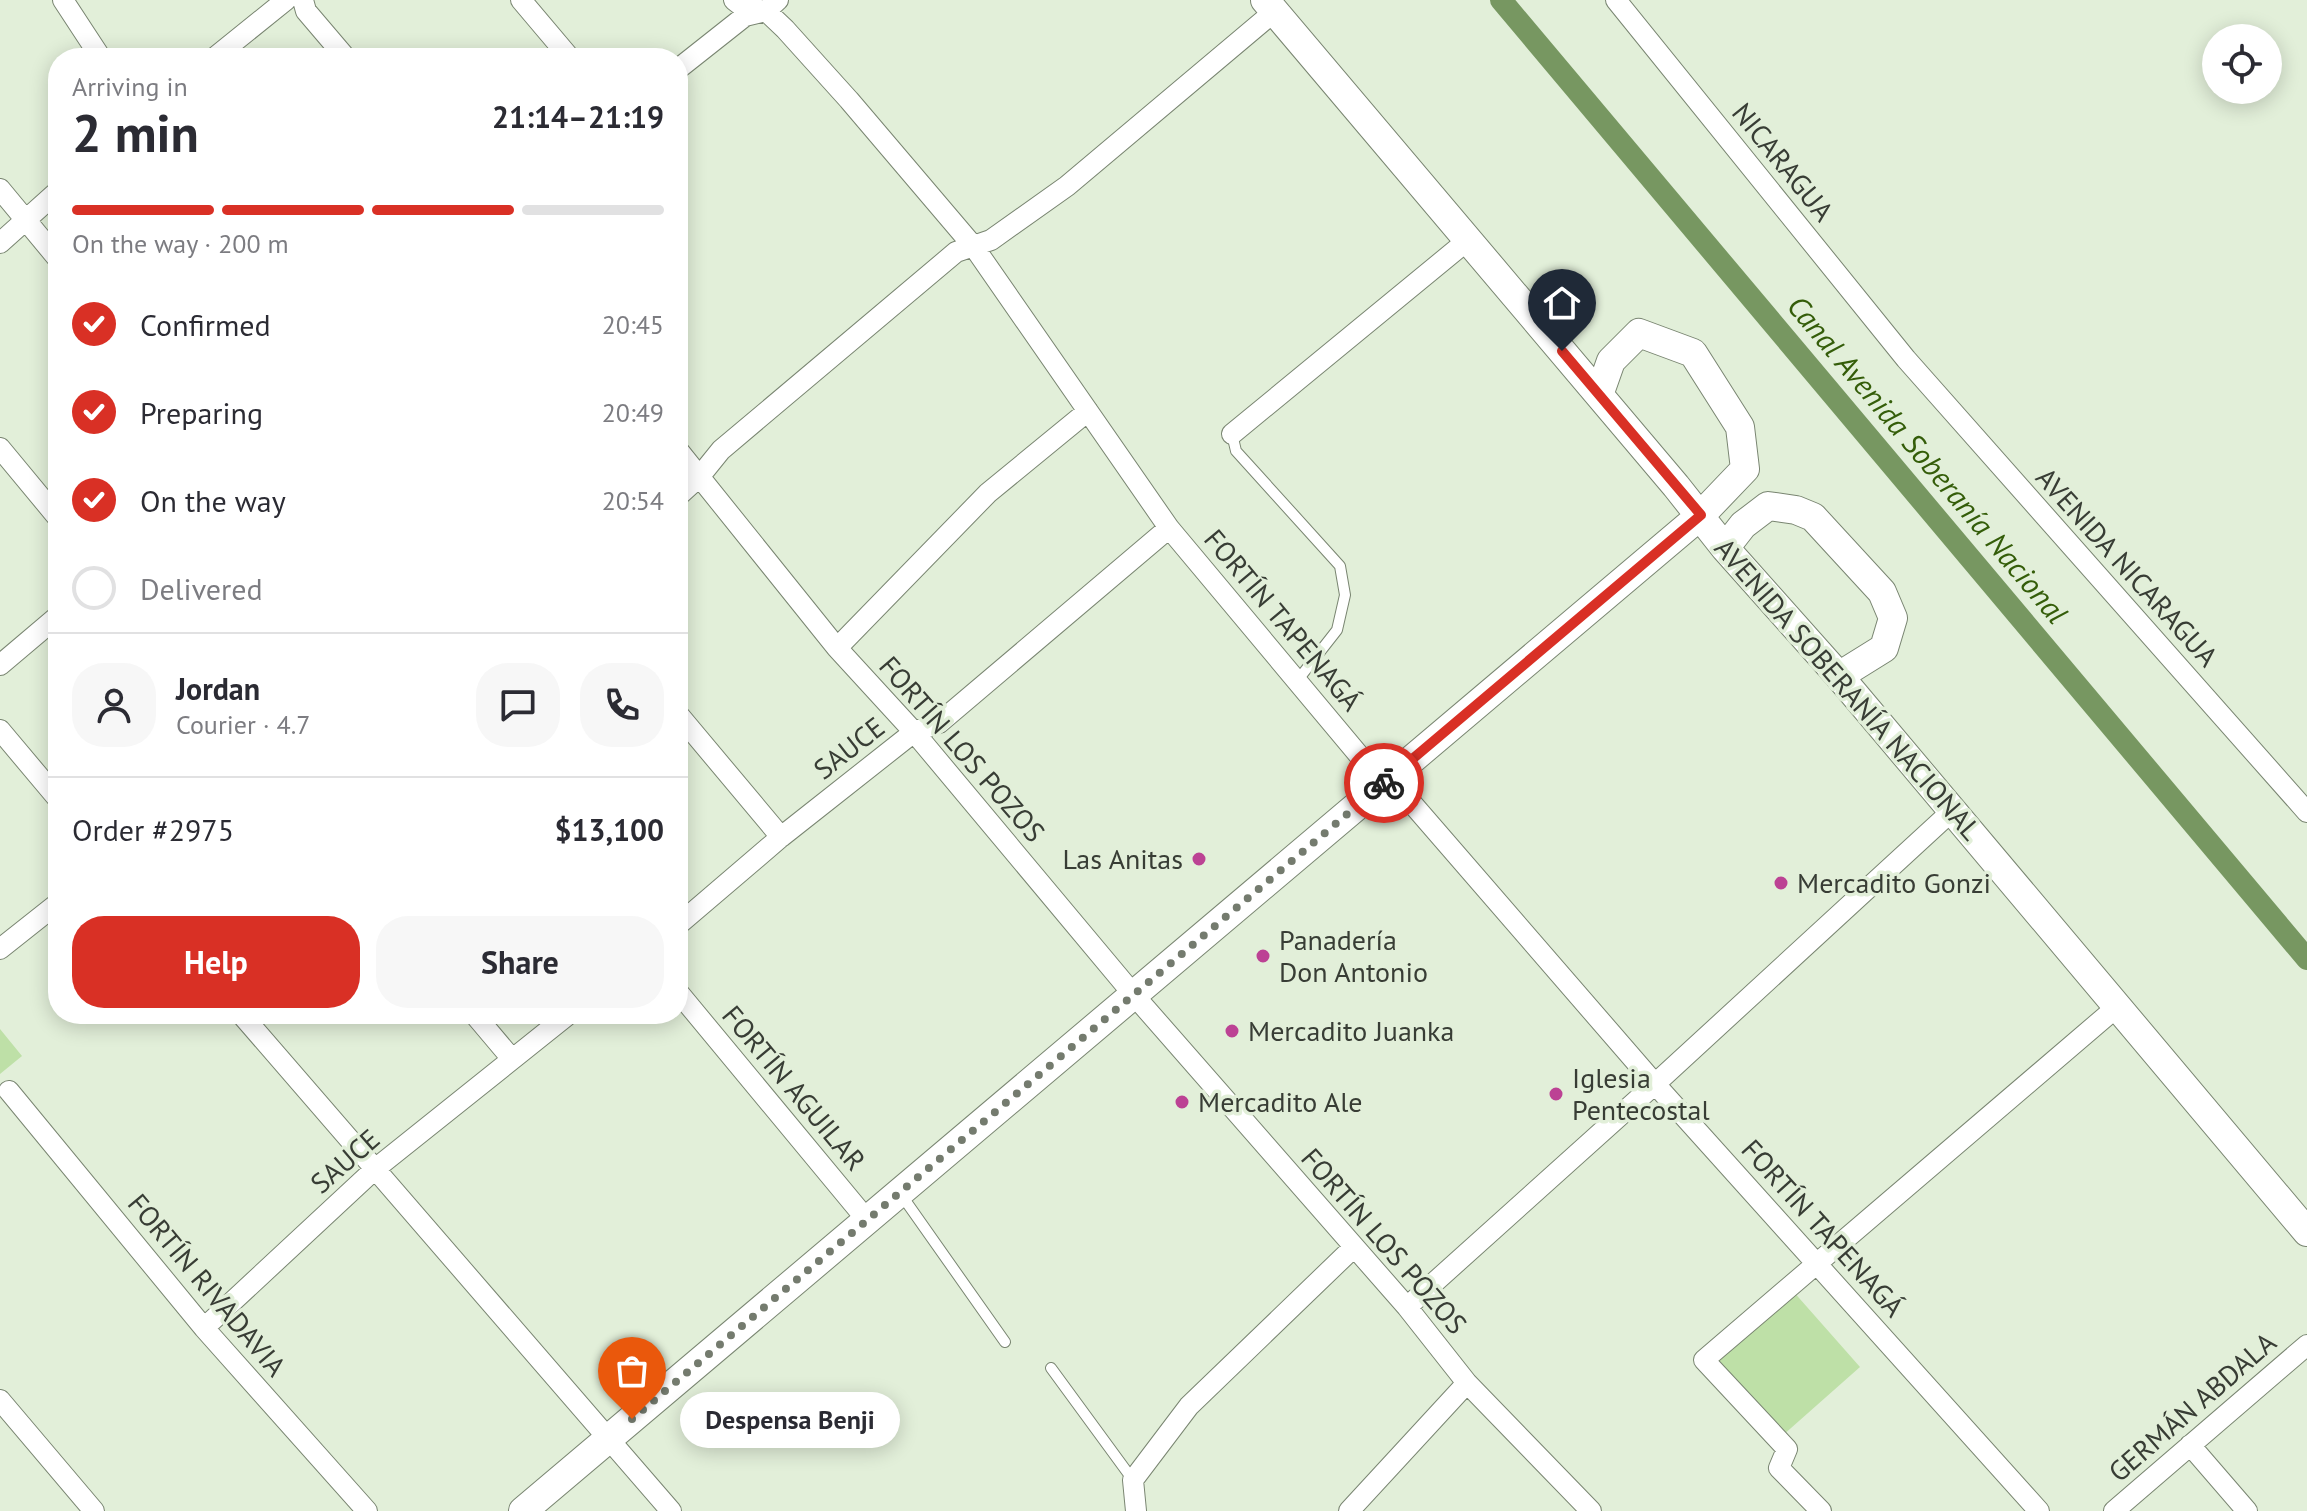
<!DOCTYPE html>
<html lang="en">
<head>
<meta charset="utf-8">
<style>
	body { margin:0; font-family:"PT Sans",sans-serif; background:#f7f7f7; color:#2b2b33; height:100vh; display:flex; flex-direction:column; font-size:30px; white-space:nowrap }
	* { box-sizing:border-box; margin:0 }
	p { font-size:26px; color:#7c7c81 }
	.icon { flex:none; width:44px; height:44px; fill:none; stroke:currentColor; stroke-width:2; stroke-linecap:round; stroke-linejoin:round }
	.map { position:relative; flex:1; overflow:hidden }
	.details { position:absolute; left:48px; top:48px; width:640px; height:976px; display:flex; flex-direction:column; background:#fff; border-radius:32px; box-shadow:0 4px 20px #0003 }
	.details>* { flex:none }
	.controls { position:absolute; left:2202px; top:24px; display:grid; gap:16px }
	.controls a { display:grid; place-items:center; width:80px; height:80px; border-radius:50%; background:#fff; box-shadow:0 4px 20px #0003; font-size:40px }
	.pin { position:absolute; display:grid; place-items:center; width:68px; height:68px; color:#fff; margin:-82px -34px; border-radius:50% 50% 50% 0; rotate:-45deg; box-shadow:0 0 8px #0007 }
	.pin .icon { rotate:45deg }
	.courier { position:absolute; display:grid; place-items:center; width:80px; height:80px; margin:-40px; border:6px solid #d93025; border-radius:50%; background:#fff; color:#222; box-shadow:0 2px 10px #0007 }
	.bubble { position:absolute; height:56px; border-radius:28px; background:#fff; box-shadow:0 4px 20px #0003; font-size:26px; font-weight:700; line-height:56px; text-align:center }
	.head em { font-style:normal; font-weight:700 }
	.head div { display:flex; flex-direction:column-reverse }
	.head { display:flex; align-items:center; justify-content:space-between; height:136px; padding:0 24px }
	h1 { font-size:52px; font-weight:700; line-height:60px }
	.bar { display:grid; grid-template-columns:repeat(4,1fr); gap:12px 8px; align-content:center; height:96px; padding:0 24px }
	.bar i { height:10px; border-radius:6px; background:#e1e1e2 }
	.bar .on { background:#d93025 }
	.bar p { grid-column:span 4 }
	.line { display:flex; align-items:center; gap:20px; padding:0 24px; border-top:2px solid #e1e1e2 }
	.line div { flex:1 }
	.round { display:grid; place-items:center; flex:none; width:84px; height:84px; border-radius:32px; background:#f7f7f7 }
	ol { padding:0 24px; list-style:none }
	li { display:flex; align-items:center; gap:24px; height:88px }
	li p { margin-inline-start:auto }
	li .icon { padding:8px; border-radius:50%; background:#d93025; color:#fff; stroke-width:4 }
	li:last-child { color:#7c7c81 }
	li i { width:44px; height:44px; border:4px solid #e1e1e2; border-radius:50% }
	.button { display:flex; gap:16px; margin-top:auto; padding:16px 24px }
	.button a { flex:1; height:92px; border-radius:32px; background:#d93025; color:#fff; font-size:32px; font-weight:700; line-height:92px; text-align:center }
	.button a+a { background:#f7f7f7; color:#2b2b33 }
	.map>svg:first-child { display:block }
	.green { fill:#bee0a7 }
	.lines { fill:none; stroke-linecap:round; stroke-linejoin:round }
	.canal { stroke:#779761; stroke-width:22 }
	.service-casing { stroke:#798571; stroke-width:12 }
	.minor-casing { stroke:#798571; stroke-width:22 }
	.secondary-casing { stroke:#798571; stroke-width:30 }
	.service { stroke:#fff; stroke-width:10 }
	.minor { stroke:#fff; stroke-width:20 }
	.secondary { stroke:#fff; stroke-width:28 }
	.done { stroke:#747b6e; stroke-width:8; stroke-dasharray:0 14.4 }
	.route { stroke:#d93025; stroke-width:10 }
	.poi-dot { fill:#bc4294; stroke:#e2efd9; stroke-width:3 }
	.labels { text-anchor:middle; stroke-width:7; stroke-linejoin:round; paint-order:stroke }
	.street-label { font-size:28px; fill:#383d35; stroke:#e2efd9 }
	.poi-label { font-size:28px; fill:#383d35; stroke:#e2efd9; text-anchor:start }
	.water-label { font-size:30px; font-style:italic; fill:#345d09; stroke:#e2efd9 }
</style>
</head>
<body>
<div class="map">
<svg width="2307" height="1511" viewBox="0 0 2307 1511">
	<rect width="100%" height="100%" fill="#e2efd9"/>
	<path class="green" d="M0,1029l22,27 -22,18z
		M1792,1290l68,77 -78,69 -68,-77z"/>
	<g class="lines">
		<path class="canal" d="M1501,0l806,959"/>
		<defs>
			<path id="service" d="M1232,434l4,17 104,115 5,29 -8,35 -40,51
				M900,1193l105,149
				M1051,1368l82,112"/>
			<path id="minor" d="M63,0l38,58
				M303,0l3,11 40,47
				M521,0l49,58
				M734,0l9,7 23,4 19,18 64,71 125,147 195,281 204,244 17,6 265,306 384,427
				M1616,0l290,359 401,453
				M214,58l72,-58
				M678,69l67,-53 21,-5 12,-11
				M0,189l58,70
				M0,243l58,-52
				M1232,434l236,-194
				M0,448l58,70
				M678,450l159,198 77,84 219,262 274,313 60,76 124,128
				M678,496l22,-20 21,-26 235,-198 35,-12 76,-54 208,-175
				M837,648l151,-155 100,-82
				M0,665l58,-49
				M678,714l103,123
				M0,730l58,69
				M678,925l103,-88 133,-105 25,-9 230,-195
				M0,949l58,-46
				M678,992l189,228
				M241,1014l430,497
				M474,1014l38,45
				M9,1091l195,237 163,183
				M1407,1307l248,-223 297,-273
				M204,1328l171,-159 194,-155
				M0,1400l94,111
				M2190,1445l57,66
				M1136,1511l-3,-31 56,-74 165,-159
				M1349,1511l118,-128
				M1821,1511l-42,-43 8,-19 -83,-89 414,-354
				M2114,1511l193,-166"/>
			<path id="secondary" d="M1265,0l411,486 49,62 114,128 468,556
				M1725,548l18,-23 25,-19 28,4 17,7 69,75 11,26 -9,30 -45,28
				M523,1511l1178,-996 44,-46 -5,-42 -47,-74 -54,-20 -28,28 -12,34"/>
		</defs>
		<use href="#service" class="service-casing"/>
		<use href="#minor" class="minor-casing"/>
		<use href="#secondary" class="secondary-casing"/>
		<use href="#service" class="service"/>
		<use href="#minor" class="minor"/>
		<use href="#secondary" class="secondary"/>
	</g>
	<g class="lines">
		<path class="done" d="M632,1419l752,-636"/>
		<path class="route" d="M1384,783l317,-268 -139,-164"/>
	</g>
	<g class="poi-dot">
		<circle cx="1199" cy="859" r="8"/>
		<circle cx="1781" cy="883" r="8"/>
		<circle cx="1263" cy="956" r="8"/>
		<circle cx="1232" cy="1031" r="8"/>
		<circle cx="1556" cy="1094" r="8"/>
		<circle cx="1182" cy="1102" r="8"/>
	</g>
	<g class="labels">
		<g class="street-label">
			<text transform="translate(1783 162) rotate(51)" y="10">NICARAGUA</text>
			<text transform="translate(2127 567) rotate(48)" y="10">AVENIDA NICARAGUA</text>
			<text transform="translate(1283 620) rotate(50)" y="10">FORTÍN TAPENAGÁ</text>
			<text transform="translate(1848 689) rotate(49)" y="10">AVENIDA SOBERANÍA NACIONAL</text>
			<text transform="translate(849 748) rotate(-38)" y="10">SAUCE</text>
			<text transform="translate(962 749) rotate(49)" y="10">FORTÍN LOS POZOS</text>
			<text transform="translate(794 1088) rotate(50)" y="10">FORTÍN AGUILAR</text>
			<text transform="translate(345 1161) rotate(-41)" y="10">SAUCE</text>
			<text transform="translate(1823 1228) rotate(48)" y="10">FORTÍN TAPENAGÁ</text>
			<text transform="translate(1384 1241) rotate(49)" y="10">FORTÍN LOS POZOS</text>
			<text transform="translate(207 1285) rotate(50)" y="10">FORTÍN RIVADAVIA</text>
			<text transform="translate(2192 1407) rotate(-41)" y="10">GERMÁN ABDALA</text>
		</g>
		<g class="poi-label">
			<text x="1183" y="869" text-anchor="end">Las Anitas</text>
			<text x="1797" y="893">Mercadito Gonzi</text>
			<text x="1279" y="950">Panadería<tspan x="1279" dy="32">Don Antonio</tspan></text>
			<text x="1248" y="1041">Mercadito Juanka</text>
			<text x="1572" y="1088">Iglesia<tspan x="1572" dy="32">Pentecostal</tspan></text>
			<text x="1198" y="1112">Mercadito Ale</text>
		</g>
		<g class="water-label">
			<text transform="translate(1927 460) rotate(50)" y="10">Canal Avenida Soberanía Nacional</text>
		</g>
	</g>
</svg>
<div class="controls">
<a><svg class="icon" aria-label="locate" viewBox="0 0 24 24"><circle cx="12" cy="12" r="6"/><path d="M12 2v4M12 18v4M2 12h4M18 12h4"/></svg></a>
</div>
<div class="pin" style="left:632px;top:1419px;background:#ea580c"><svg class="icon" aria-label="bag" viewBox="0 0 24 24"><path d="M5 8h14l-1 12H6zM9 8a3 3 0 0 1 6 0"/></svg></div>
<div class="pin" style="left:1562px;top:351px;background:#1f2937"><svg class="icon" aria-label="home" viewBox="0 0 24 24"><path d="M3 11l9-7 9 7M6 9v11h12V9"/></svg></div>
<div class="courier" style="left:1384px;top:783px"><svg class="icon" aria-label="bike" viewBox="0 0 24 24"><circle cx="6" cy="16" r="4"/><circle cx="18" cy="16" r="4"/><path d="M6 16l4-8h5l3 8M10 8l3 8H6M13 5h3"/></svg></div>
<div class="bubble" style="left:680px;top:1392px;width:220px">Despensa Benji</div>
<section class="details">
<div class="head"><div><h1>2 min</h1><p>Arriving in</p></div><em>21:14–21:19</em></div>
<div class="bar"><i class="on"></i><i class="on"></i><i class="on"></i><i></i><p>On the way · 200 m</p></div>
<ol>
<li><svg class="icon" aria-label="check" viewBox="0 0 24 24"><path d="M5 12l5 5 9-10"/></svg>Confirmed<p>20:45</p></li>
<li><svg class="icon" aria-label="check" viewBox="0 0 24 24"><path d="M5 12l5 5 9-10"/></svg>Preparing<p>20:49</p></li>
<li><svg class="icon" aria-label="check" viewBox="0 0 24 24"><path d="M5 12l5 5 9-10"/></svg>On the way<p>20:54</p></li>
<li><i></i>Delivered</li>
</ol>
<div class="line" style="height:144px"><a class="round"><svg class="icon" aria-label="person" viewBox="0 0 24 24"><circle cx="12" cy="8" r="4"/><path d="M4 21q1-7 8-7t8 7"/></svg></a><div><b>Jordan</b><p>Courier · 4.7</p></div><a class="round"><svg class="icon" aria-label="chat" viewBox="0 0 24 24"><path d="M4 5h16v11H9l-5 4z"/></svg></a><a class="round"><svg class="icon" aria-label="phone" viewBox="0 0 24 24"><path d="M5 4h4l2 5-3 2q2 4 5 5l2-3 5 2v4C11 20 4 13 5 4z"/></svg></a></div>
<div class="line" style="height:104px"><div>Order #2975</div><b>$13,100</b></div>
<div class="button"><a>Help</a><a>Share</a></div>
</section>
</div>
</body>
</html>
